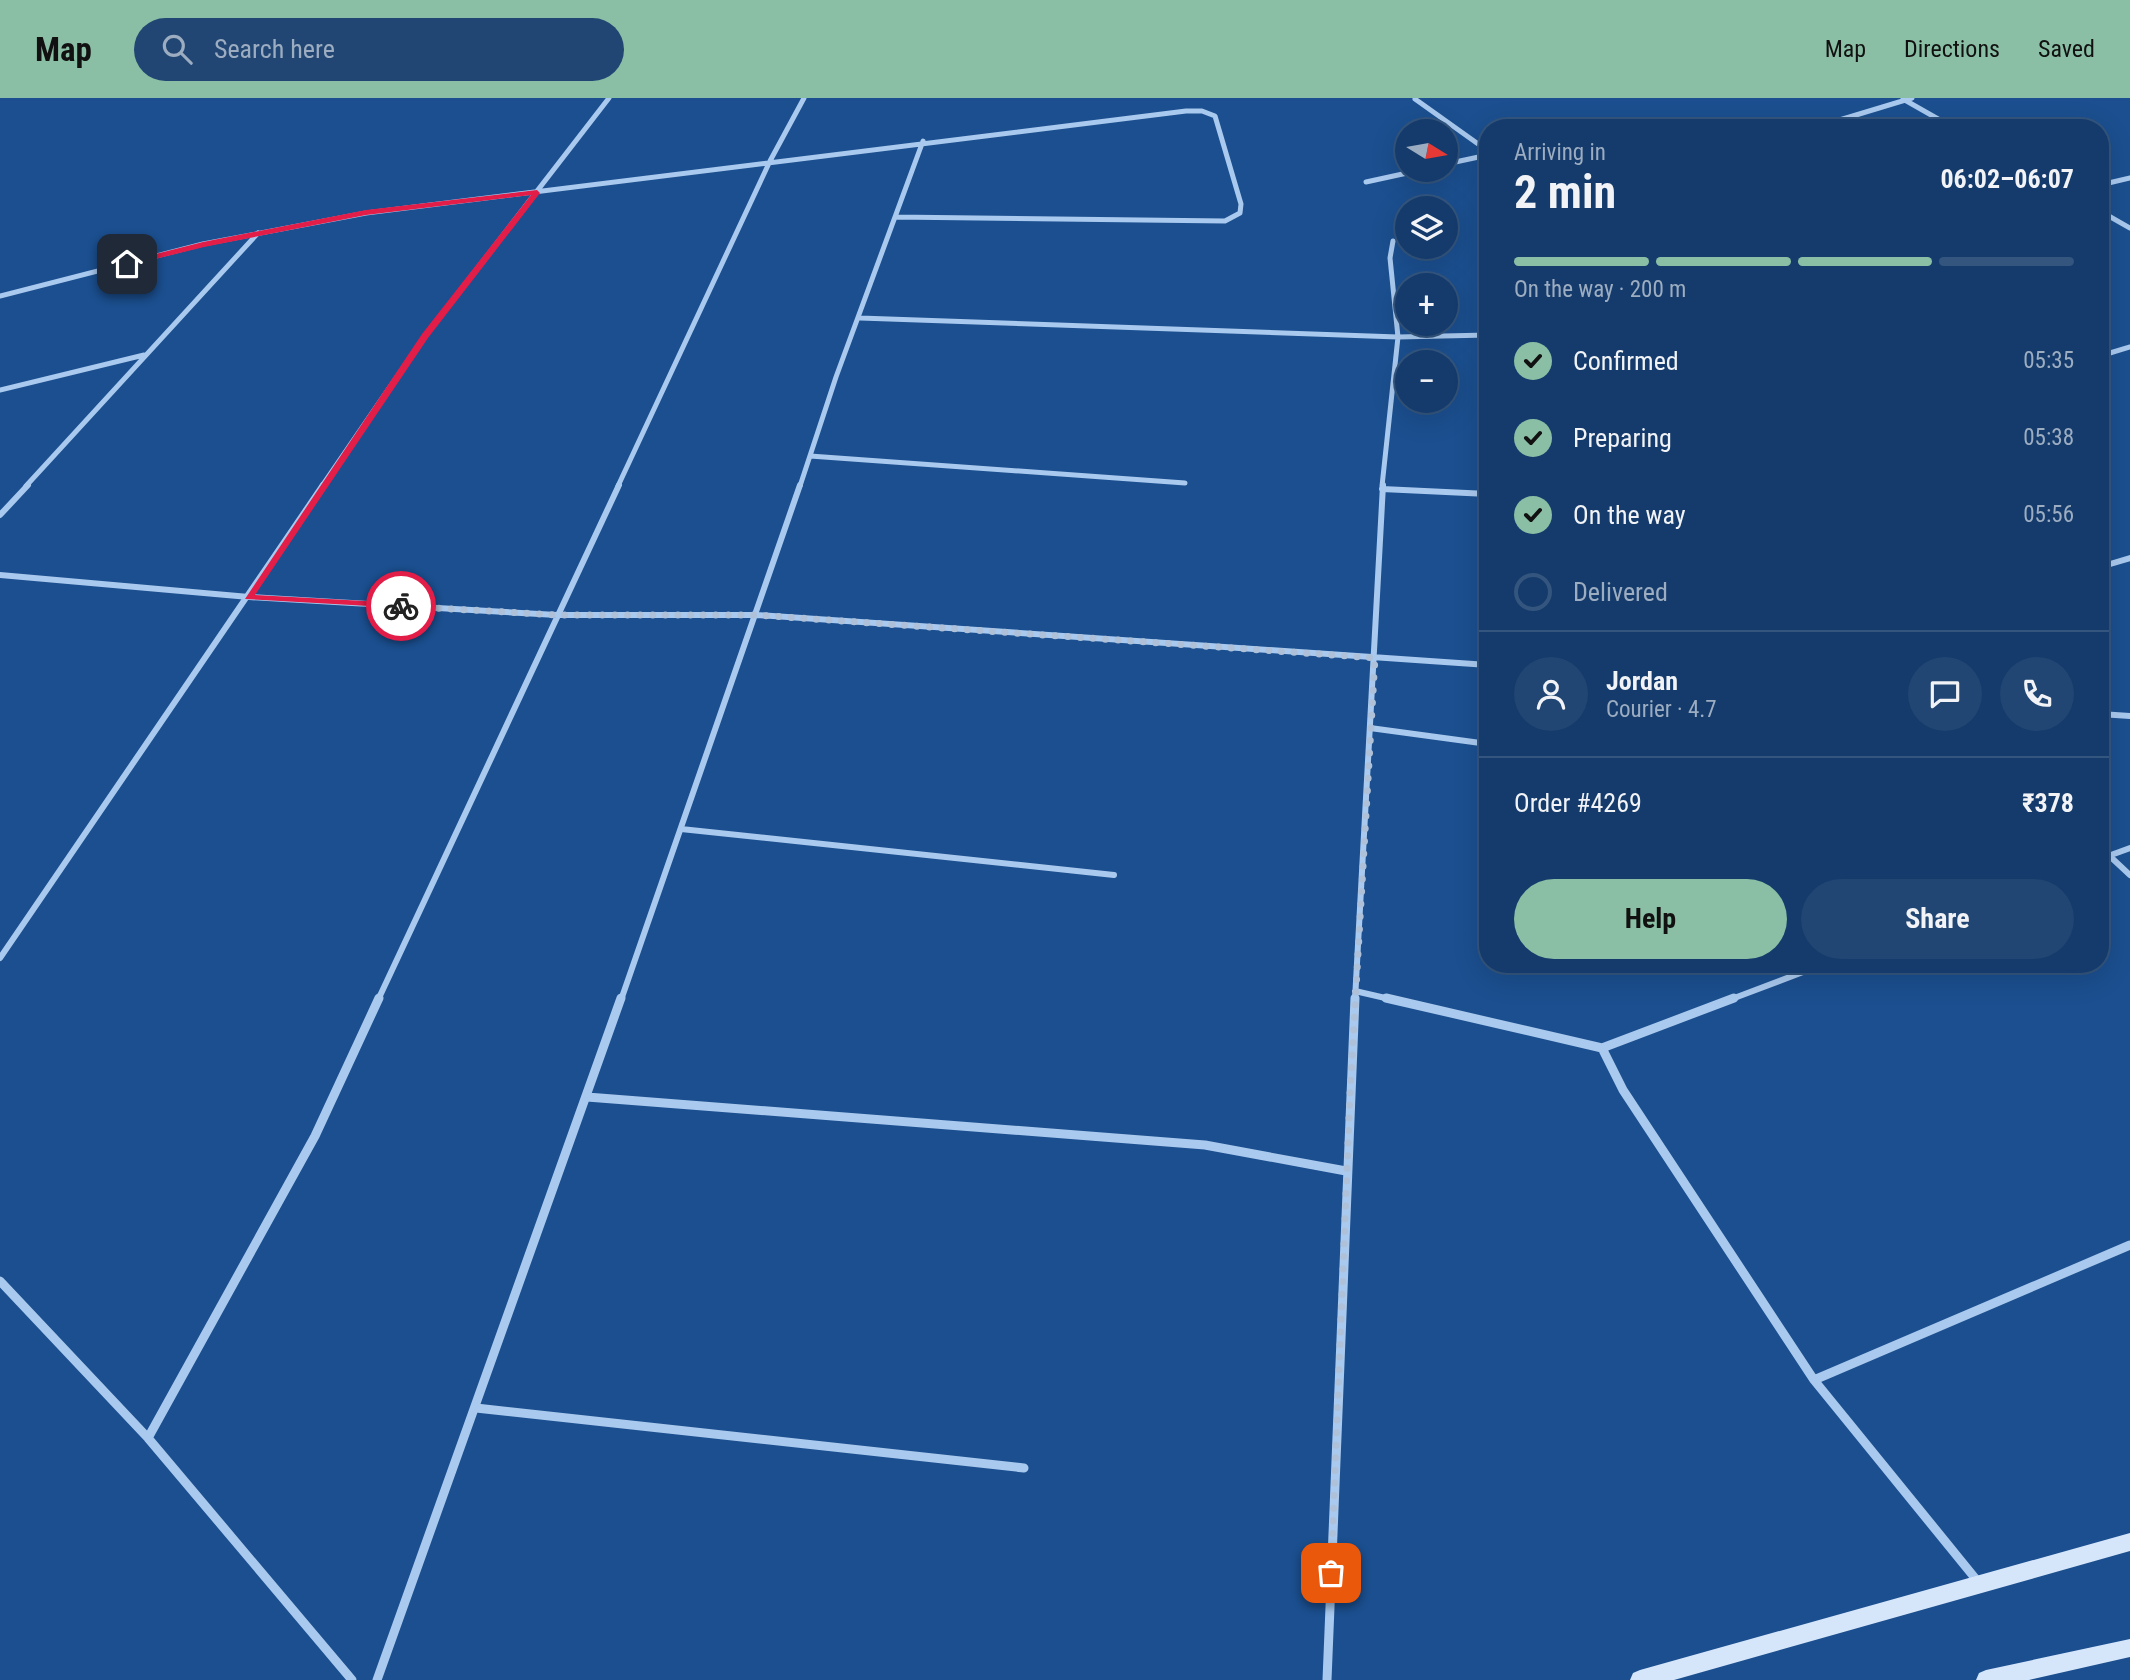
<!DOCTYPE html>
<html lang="en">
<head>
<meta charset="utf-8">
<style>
	body { margin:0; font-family:"Roboto Condensed",sans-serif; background:#214673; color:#f1f3f6; height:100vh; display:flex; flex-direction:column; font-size:26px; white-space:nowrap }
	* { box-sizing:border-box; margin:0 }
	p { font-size:23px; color:#9dadc1 }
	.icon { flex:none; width:38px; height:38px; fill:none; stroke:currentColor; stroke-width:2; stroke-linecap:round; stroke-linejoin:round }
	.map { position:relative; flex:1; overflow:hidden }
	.sheet { position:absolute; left:1479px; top:21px; width:630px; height:854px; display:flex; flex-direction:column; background:#143b6b; border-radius:28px; box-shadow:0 7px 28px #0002,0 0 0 2px #33557e }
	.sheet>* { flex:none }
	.needle { width:46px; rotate:101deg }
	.buttons { position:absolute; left:1395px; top:21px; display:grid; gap:14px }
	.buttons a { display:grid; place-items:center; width:63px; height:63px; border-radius:50%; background:#143b6b; box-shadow:0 7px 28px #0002,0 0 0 2px #33557e; font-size:35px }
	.pin { position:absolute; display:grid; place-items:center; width:60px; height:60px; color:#fff; margin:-30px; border-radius:14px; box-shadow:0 4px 10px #0006 }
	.courier { position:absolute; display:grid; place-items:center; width:70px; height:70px; margin:-35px; border:5px solid #e11d48; border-radius:50%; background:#fff; color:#222; box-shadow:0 2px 9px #0007 }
	.headline em { font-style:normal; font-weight:700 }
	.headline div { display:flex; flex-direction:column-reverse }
	.headline { display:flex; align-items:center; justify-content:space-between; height:119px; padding:0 35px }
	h1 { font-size:46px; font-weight:700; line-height:52px }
	.bar { display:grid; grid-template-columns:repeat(4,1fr); gap:10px 7px; align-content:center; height:84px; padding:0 35px }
	.bar i { height:9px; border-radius:5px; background:#33557e }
	.bar .selected { background:#8abfa5 }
	.bar p { grid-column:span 4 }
	.line { display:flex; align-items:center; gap:18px; padding:0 35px; border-top:2px solid #33557e }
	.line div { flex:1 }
	.round { display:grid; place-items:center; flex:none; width:74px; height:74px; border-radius:37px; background:#214673 }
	ol { padding:0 35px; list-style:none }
	li { display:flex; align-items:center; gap:21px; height:77px }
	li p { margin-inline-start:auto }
	li .icon { padding:7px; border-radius:50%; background:#8abfa5; color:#111; stroke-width:4 }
	li:last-child { color:#9dadc1 }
	li i { width:38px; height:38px; border:4px solid #33557e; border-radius:50% }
	.primary-button { display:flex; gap:14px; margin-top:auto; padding:14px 35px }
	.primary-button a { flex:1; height:80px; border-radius:42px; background:#8abfa5; color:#111; font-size:28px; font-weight:700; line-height:80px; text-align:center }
	.primary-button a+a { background:#214673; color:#f1f3f6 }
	header { display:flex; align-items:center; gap:42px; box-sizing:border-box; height:98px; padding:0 35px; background:#8abfa5; color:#111 }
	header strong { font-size:33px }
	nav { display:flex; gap:38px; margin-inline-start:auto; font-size:24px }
	.search { width:490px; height:63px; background:#214673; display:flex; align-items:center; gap:18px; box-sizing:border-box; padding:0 24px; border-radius:38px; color:#9dadc1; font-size:26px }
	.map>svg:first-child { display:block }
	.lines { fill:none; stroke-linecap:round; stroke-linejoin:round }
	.street-far2 { stroke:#a9c9ee; stroke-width:5 }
	.street-far1 { stroke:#a9c9ee; stroke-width:6 }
	.street { stroke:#a9c9ee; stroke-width:9 }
	.secondary { fill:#d6e6fa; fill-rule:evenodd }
	.route { fill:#e11d48 }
	.done { stroke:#afc1d8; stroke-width:7; stroke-dasharray:0 12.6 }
</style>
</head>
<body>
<header>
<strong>Map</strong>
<div class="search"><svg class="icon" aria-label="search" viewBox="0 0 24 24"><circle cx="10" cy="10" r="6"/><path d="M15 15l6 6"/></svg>Search here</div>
<nav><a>Map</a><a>Directions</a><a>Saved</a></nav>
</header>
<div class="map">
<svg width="2130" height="1582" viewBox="0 0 2130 1582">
	<rect width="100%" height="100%" fill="#1b4f8f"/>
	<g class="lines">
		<path class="street-far2" d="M1415,1l73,52
			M1903,1l51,29
			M1813,30l99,-30
			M1446,66l42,-9
			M1366,84l55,-12
			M2100,87l30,-7
			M2100,113l30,17
			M0,198l203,-52 163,-31 820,-102h16l13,5 26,88 -1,9 -15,8 -330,-4
			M860,220l538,19 90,-2
			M2100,258l30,-9
			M0,292l144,-35
			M810,358l375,27
			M26,388l232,-253
			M322,388l103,-150 184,-238
			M618,388l152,-325 34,-63
			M800,388l36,-109 87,-236
			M1382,388l16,-149 -8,-79 3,-17"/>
		<path class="street-far1" d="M1382,391l106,5
			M0,417l28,-30
			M2100,469l30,-9
			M0,477l249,22 308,18h200l731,50
			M2100,616l30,2
			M1370,630l118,16
			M681,731l433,46
			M2100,749l30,28
			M2100,761l30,-11
			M0,860l323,-473
			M1355,893l39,9
			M378,902l241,-515
			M621,902l179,-515
			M1355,902l28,-515
			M1729,902l95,-36"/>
		<path class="street" d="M1386,900l216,50
			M1734,900l-132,50 21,42 191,290 165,203
			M587,999l618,48 141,26
			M0,1183l148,157
			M1814,1282l316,-135
			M476,1310l548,60
			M352,1582l-204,-242 167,-302 64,-138
			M377,1582l244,-682
			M1327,1582l28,-682"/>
		<path class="secondary" d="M2130,1435v18l-456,129h-44l3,-7 7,-3z
			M2130,1541v18l-101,23h-53l3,-7 7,-3z"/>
	</g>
	<path class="route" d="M537,92l3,3 -112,145 -173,257 146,8 4,5 -160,-9 177,-265 109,-139 -165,20 -162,32 -77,19 -3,-4 79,-20 163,-32z"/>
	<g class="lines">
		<path class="done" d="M401,508l156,9h200l618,43 -25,436 -19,479"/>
	</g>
</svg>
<div class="buttons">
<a><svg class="needle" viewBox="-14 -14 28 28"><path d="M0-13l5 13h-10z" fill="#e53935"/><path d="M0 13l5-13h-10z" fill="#9dadc1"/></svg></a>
<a><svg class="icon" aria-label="layers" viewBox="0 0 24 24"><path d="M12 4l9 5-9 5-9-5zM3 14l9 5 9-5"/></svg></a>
<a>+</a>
<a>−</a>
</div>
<div class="pin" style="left:1331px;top:1475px;background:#ea580c"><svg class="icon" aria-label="bag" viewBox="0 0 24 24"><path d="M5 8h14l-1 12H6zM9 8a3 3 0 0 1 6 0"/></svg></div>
<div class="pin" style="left:127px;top:166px;background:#1f2937"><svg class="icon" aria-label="home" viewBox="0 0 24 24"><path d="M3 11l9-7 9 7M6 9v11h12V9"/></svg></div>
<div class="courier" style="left:401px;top:508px"><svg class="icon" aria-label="bike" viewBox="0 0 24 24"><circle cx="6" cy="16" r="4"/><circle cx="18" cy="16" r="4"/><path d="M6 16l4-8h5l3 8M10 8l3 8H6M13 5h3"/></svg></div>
<section class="sheet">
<div class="headline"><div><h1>2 min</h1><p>Arriving in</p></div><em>06:02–06:07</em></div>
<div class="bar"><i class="selected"></i><i class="selected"></i><i class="selected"></i><i></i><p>On the way · 200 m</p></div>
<ol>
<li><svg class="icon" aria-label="check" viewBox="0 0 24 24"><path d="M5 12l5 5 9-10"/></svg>Confirmed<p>05:35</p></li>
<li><svg class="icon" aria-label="check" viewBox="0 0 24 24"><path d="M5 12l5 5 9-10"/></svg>Preparing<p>05:38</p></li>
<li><svg class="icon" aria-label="check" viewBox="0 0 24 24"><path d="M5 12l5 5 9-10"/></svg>On the way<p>05:56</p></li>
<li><i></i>Delivered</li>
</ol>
<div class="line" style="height:126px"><a class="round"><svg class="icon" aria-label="person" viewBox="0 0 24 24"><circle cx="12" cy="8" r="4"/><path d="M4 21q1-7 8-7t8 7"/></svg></a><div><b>Jordan</b><p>Courier · 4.7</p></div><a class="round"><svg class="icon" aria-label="chat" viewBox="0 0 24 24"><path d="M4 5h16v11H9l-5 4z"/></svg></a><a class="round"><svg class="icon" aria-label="phone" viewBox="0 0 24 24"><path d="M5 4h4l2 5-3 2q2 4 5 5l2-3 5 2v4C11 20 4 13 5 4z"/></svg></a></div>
<div class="line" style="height:91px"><div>Order #4269</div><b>₹378</b></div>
<div class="primary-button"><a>Help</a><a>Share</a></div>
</section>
</div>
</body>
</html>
